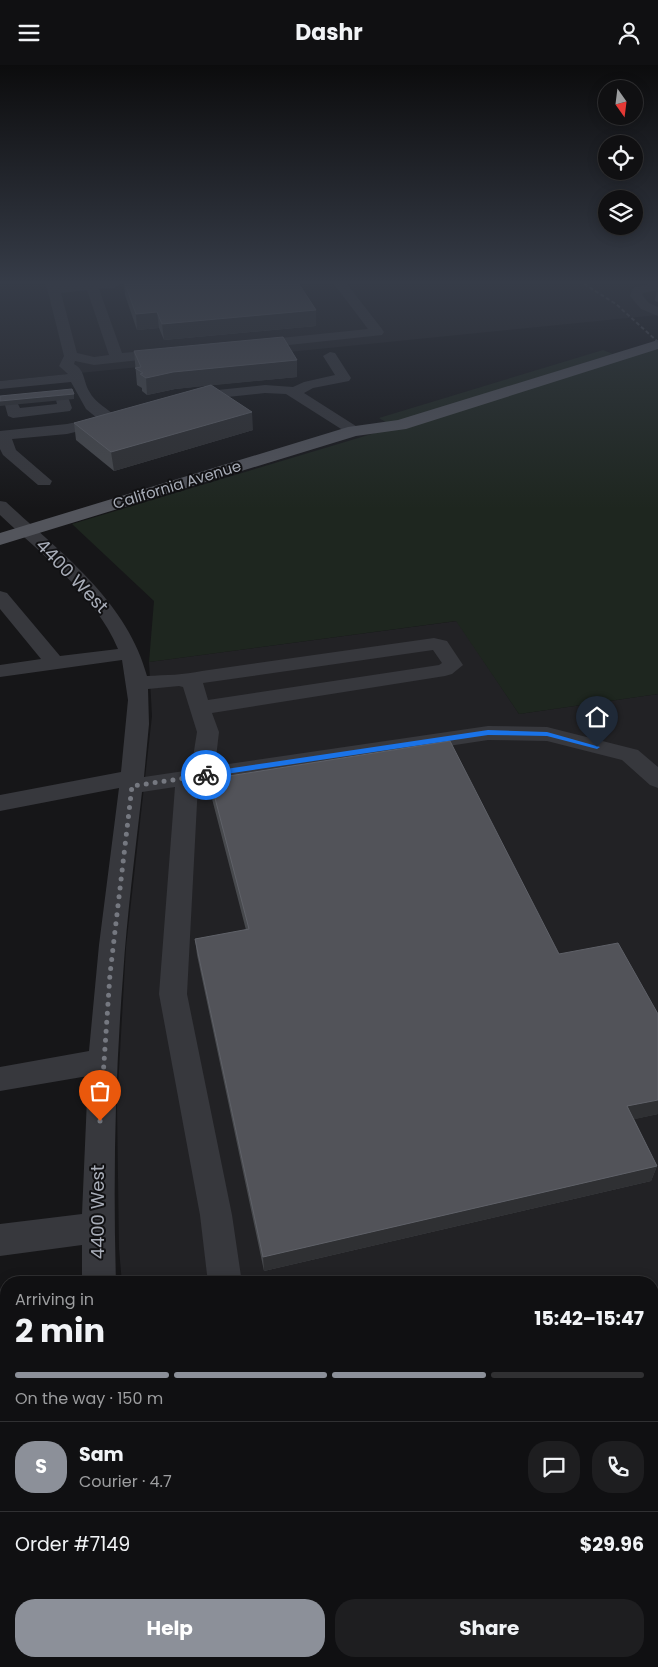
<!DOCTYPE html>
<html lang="en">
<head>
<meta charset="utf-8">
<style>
	body { margin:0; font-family:Poppins,sans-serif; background:#1e1e20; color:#f1f3f6; height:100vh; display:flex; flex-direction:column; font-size:19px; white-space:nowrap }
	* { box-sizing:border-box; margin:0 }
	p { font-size:16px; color:#9c9d9f }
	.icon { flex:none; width:28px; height:28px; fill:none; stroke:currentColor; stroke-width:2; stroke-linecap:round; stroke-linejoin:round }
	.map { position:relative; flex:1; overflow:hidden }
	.sheet { position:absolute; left:0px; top:1211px; width:659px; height:391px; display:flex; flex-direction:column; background:#101012; border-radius:20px 20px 0 0; box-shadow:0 2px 12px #0003,0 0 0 1px #303032 }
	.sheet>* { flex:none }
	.needle { width:32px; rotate:166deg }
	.buttons { position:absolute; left:598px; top:15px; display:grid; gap:10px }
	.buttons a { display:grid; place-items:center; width:45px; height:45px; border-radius:50%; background:#101012; box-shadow:0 2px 12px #0003,0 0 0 1px #303032; font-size:25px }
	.pin { position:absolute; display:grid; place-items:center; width:42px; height:42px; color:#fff; margin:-51px -21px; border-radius:50% 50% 50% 0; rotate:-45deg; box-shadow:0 0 5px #0007 }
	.pin .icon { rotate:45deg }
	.courier { position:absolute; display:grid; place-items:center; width:50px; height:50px; margin:-25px; border:4px solid #1a73e8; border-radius:50%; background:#fff; color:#222; box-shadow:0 1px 6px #0007 }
	.overview em { font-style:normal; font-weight:700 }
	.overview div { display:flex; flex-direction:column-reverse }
	.overview { display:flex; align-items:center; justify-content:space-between; height:85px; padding:0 15px }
	h1 { font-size:32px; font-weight:700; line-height:38px }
	.bar { display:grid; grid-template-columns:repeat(4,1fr); gap:8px 5px; align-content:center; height:60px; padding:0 15px }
	.bar i { height:6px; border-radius:4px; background:#303032 }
	.bar .on { background:#8c9099 }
	.bar p { grid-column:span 4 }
	.line { display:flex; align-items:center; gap:12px; padding:0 15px; border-top:1px solid #303032 }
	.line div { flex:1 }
	.round { display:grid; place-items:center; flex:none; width:52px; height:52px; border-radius:20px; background:#1e1e20 }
	.cta { display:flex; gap:10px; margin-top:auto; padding:10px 15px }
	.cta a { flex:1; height:58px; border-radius:20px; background:#8c9099; color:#fff; font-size:20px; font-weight:700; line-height:58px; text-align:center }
	.cta a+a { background:#1e1e20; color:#f1f3f6 }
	header { display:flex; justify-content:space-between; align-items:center; height:65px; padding:0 15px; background:#101012; font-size:22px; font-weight:700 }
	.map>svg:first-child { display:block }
	.built { fill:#222225 }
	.green { fill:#1e261f }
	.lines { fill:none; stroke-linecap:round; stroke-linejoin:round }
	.minor { fill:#37383d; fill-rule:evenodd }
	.major { fill:#53555c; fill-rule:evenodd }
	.rail { stroke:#4a4c52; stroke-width:2; stroke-dasharray:4 2.5; stroke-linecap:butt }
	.wall { fill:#47494d }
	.shaded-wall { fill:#2f3033 }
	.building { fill:#525359; stroke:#5f6168 }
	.route { fill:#1a73e8 }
	.done { stroke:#757880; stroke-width:5; stroke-dasharray:0 9 }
	.labels { text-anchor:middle; stroke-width:4; stroke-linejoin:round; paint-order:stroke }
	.far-street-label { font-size:15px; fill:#a8adb8; stroke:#111113 }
	.street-label { font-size:18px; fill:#a8adb8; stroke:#111113 }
</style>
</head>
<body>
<header><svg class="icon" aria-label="menu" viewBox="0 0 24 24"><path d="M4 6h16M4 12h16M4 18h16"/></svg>Dashr<svg class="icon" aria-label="person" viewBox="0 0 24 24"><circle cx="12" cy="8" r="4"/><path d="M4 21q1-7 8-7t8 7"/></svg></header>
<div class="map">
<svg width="658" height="1602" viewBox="0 0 658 1602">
	<rect width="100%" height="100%" fill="#161618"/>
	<path class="built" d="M0,219h658v31l-658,66z
		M457,556l62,93 139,-20v851l-5,2 -1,-264h-530l-3,-34 -2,-144 9,-158 26,-231 -3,-54z
		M161,1596h110l-19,6h-90z"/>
	<path class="green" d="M658,283v346l-139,20 -63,-93 -307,41 5,-61 -82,-77z
		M603,285l10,4 -224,70 -10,-6z"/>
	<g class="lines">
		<path class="minor" d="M46,219h74l-6,4 -15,1 23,64 45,-4 7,4 -7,4 -73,8 -19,-4 -1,3c11,6 9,16 15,27 7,14 19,16 28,28l-5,4 -45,11 -55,5 4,11 36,31 -2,4h-12l-35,-30 -3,-6v-18l67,-7 30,-6 -11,-9 -15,-27 -71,7v-8l68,-7 -9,-8 5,-10zM87,225l22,65 -15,2 -17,-4 -16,-60z
			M334,219h13l35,45 2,3 -2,3 -130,14 -5,-1 -2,-3 2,-3 5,-1 116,-12z
			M649,219h9v6l-15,3 -1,2 7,8 9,4v9l-17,-7 -11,-13 3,-8z
			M330,287l5,1 16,25 -2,3 -36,7 -9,5 55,35 3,3 -3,3h-10l-63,-40 -21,-1 -76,8 -5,-1 -2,-3 2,-3 5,-1 76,-8 28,2 11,-5 31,-7 -12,-19z
			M63,331l5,1 4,11 -2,3 -57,7 -5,-2 -3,-11 2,-3h10l3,6 37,-4 -1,-4 2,-3z
			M0,436l6,1c55,51 121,99 141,174 19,-1 37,-1 55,-5l232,-33 13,3 16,24 -11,9 -7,2 -233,37 7,19 -4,34 273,-40 59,1 91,23 20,17v21l-8,-3 -28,-25 -75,-19 -59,-1 -290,44 -11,210 45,221 10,68h-34l-8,-68 -41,-221 16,-207 -33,5c-7,62 -15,123 -19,184 -8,102 -10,204 -7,307h-34v-38l-82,11v-32l82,-10 6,-138 -88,15v-24l89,-16 10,-106 20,-157 -119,23v-16l121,-23 7,-72 -6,-40 -122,17v-12l41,-6 -41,-50v-18l7,2 53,63 58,-7c-23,-55 -76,-94 -118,-134zM433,585l9,13 -3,2 -231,35 -5,-17zM179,621l4,1 14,45 -6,38 -47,7 5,-53 -1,-35z
			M6,1272v36l-6,1v-36z
			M658,1428v40l-6,1v-40z
			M101,1596h42v6h-42z"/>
		<path class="major" d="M658,275v9l-252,80 -50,7 -356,109v-12l348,-106 50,-7z"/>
		<path class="rail" d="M584,219l32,20 42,38"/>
	</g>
	<path class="wall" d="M124,219h175l17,26v16l-152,14 -5,-12 -22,2 -12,-35z
		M657,223h1v14l-3,-1z
		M134,286l163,9v17l-86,8 42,45 -139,41 -38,-31 -2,-17 137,-38 -36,4 -28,6 -5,-4v-3l-5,-3z
		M210,714l349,175 99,160 -24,5 23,47 -6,15 -387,90 -67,-316 -2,-16 51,-9 -35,-135z"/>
	<path class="shaded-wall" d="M316,245v16l-152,14 -2,-16z
		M157,247l2,16 -22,2 -1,-16z
		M297,295v17l-122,12 -28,6 -1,-17 27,-6z
		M74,329v5l-74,7v-5z
		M252,347l1,18 -139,41 -3,-19z
		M658,1035v14l-36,8 5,-16z
		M657,1101l-6,15 -387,90 -1,-14z
		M0,1385l6,147v64h3v6h-9z"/>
	<path class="building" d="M125,219h174l17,26 -154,14 -5,-12 -21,2z
		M283,272l14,23 -124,12 -27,6 -6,-4 3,-1 -8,-5 6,-1 -7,-16z
		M211,320l41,27 -141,40 -37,-29z
		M72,324l2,5 -74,7v-5z
		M450,676l109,213 59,-11 40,71v86l-31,6 30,60 -394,91 -68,-318 54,-10 -39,-150z"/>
	<linearGradient id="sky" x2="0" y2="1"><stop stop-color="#0c0c0d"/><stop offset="0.49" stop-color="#363c48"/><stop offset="1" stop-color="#363c48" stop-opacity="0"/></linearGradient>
	<rect width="658" height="444" fill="url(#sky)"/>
	<path class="route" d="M488,665l59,2 53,15 -3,2 -50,-13 -59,-1 -282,42 -4,-2 4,-3z"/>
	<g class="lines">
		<path class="done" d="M100,1056l10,-147 22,-188 74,-11"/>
	</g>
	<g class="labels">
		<g class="far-street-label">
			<text transform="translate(177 420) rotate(-17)" y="5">California Avenue</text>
		</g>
		<g class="street-label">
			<text transform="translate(72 511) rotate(46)" y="6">4400 West</text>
			<text transform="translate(98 1147) rotate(-90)" y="6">4400 West</text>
		</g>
	</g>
</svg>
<div class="buttons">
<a><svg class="needle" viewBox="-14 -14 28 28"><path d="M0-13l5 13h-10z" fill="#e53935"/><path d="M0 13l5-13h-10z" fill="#9c9d9f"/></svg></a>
<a><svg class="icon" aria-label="locate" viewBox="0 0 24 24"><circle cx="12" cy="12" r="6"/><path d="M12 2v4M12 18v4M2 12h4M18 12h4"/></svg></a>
<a><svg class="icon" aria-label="layers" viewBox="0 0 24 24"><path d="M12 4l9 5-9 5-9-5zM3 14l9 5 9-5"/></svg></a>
</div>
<div class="pin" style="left:100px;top:1056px;background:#ea580c"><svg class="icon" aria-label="bag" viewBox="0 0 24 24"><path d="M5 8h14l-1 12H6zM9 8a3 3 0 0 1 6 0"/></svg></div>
<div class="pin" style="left:597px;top:682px;background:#1f2937"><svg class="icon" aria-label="home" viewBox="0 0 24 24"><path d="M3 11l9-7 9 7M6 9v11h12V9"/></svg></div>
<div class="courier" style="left:206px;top:710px"><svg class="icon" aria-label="bike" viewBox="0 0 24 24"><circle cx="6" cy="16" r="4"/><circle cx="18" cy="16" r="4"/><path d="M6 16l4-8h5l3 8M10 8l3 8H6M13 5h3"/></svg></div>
<section class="sheet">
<div class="overview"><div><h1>2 min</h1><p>Arriving in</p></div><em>15:42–15:47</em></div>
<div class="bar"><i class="on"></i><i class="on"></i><i class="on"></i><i></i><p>On the way · 150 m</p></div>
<div class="line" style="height:90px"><b class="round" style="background:#8c9099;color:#fff">S</b><div><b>Sam</b><p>Courier · 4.7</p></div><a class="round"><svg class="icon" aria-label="chat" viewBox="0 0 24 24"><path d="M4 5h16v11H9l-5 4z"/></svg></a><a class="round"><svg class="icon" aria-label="phone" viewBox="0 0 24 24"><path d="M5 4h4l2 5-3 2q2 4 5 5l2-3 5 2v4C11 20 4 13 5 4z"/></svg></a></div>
<div class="line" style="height:65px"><div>Order #7149</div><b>$29.96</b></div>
<div class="cta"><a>Help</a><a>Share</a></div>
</section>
</div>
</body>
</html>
